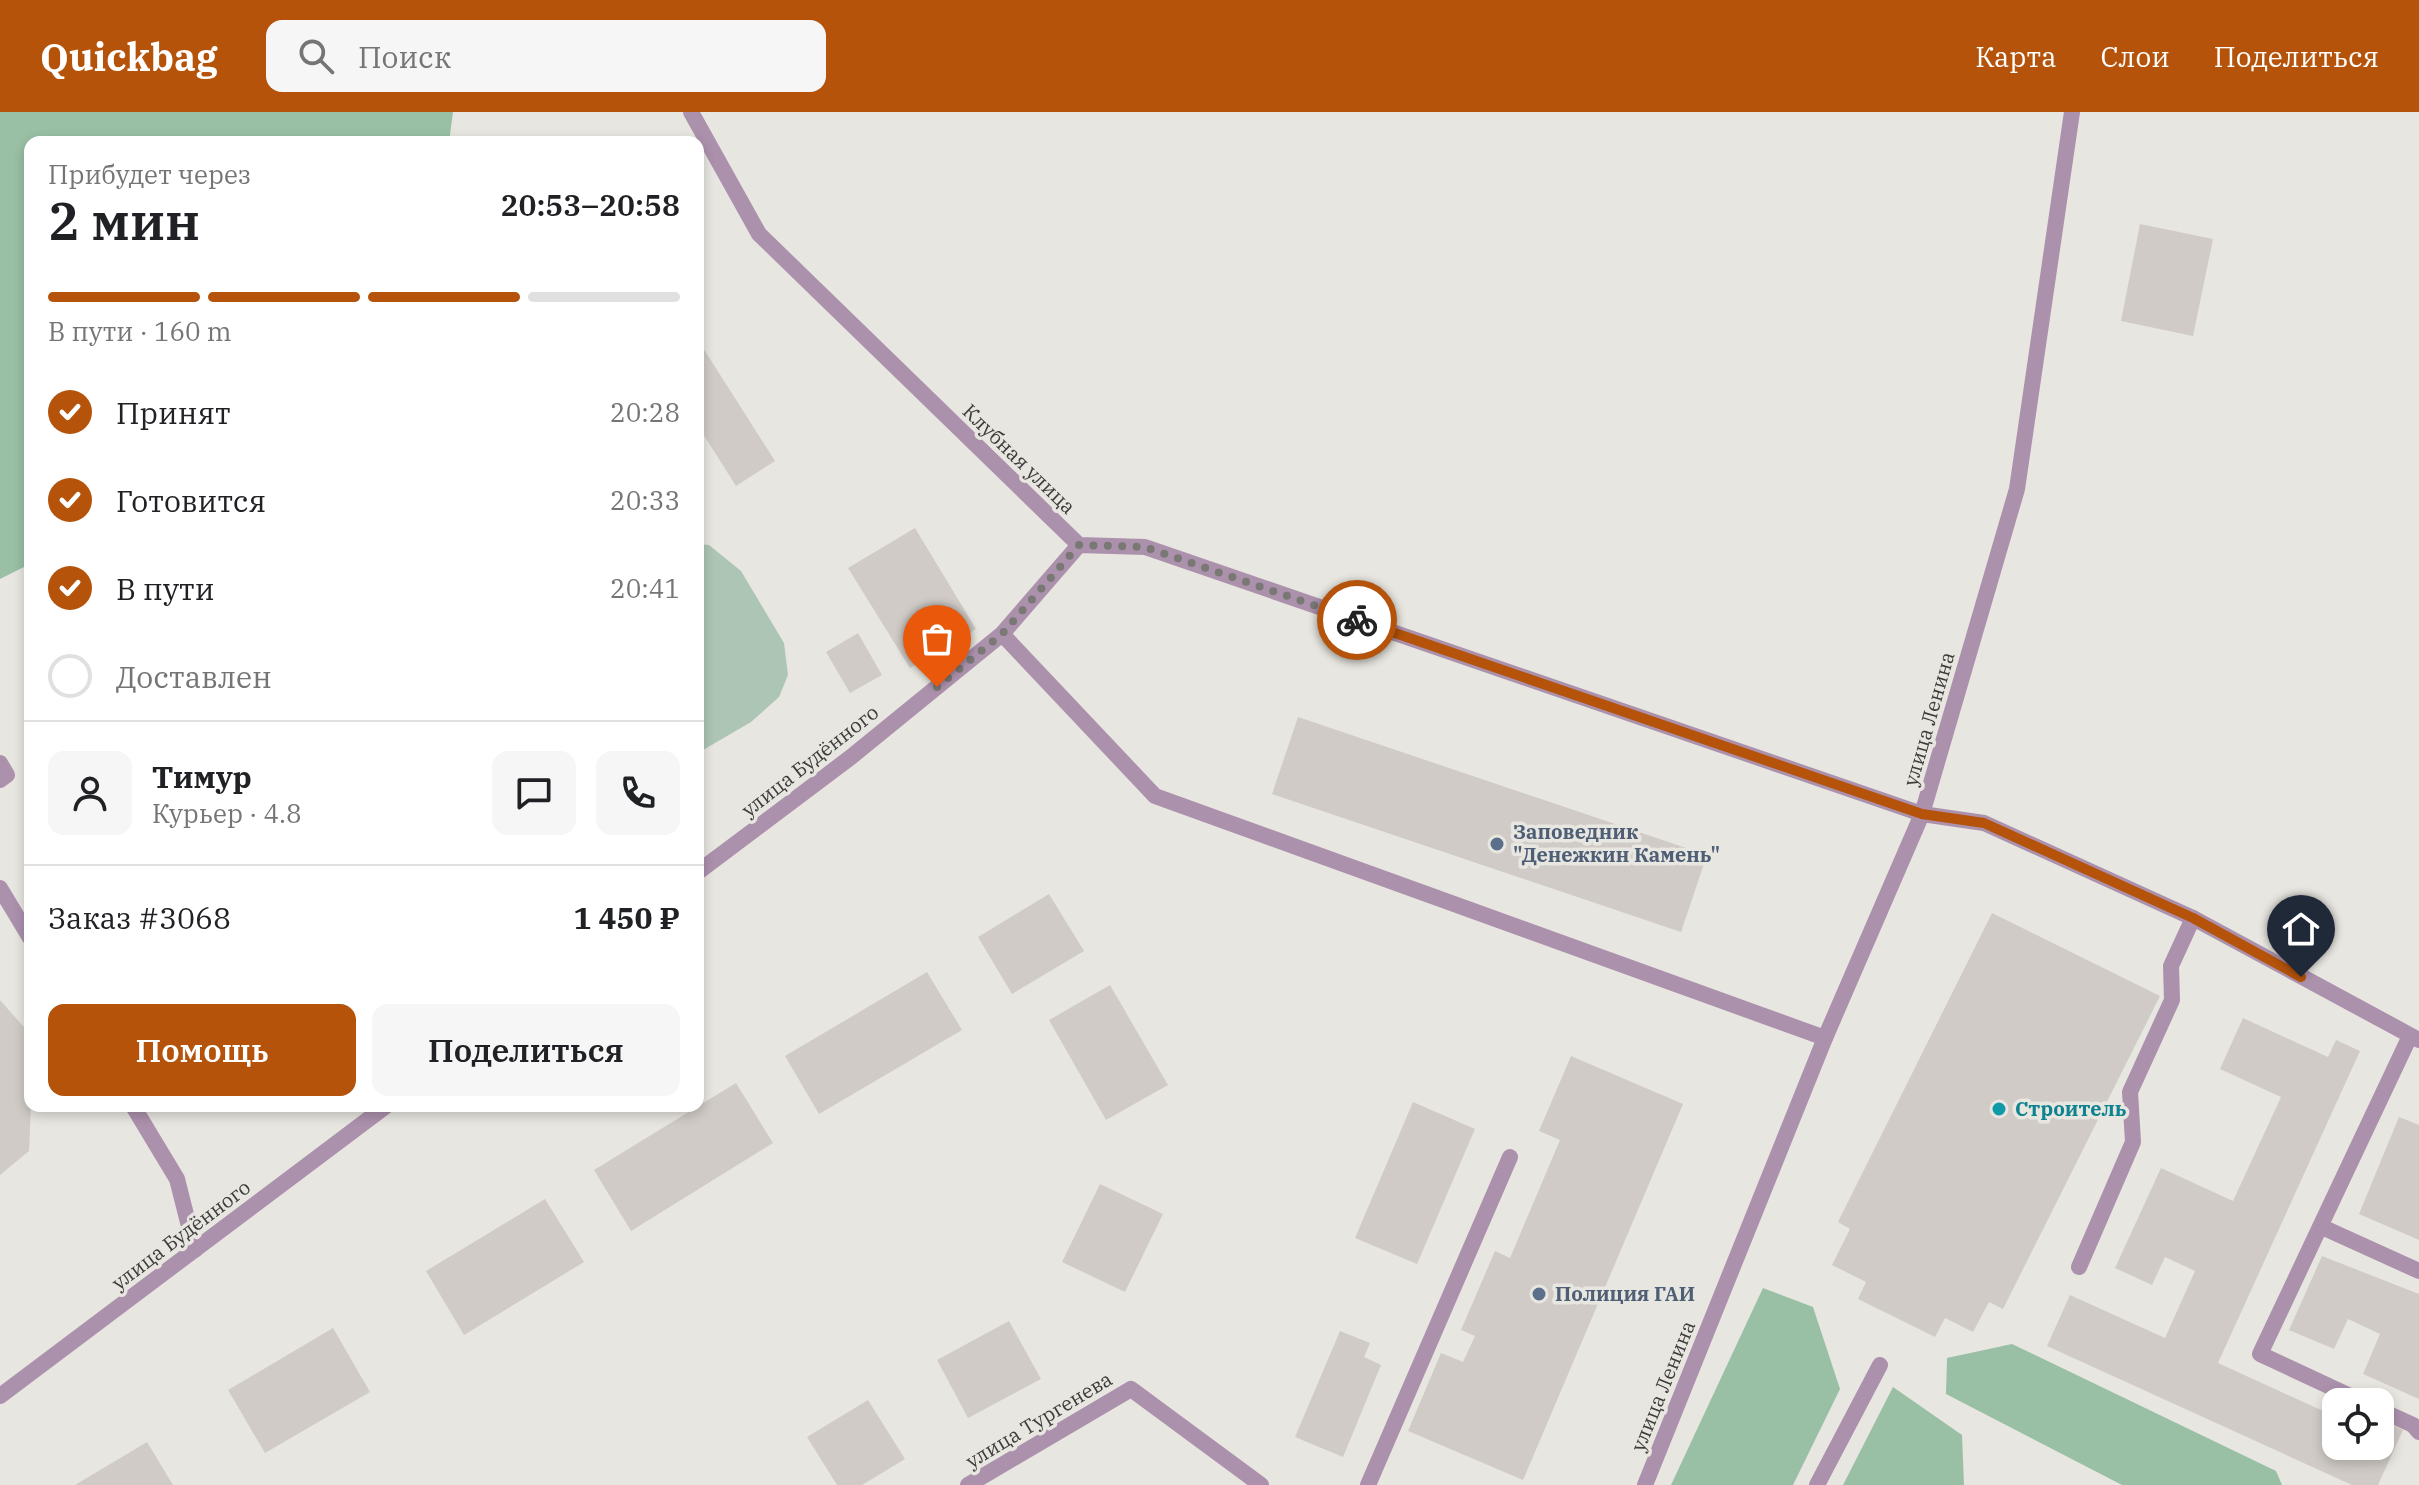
<!DOCTYPE html>
<html lang="ru">
<head>
<meta charset="utf-8">
<style>
	body { margin:0; font-family:"IBM Plex Serif",serif; background:#f6f6f6; color:#202124; height:100vh; display:flex; flex-direction:column; font-size:30px; white-space:nowrap }
	* { box-sizing:border-box; margin:0 }
	p { font-size:26px; color:#757577 }
	.icon { flex:none; width:44px; height:44px; fill:none; stroke:currentColor; stroke-width:2; stroke-linecap:round; stroke-linejoin:round }
	.map { position:relative; flex:1; overflow:hidden }
	.panel { position:absolute; left:24px; top:24px; width:680px; height:976px; display:flex; flex-direction:column; background:#fff; border-radius:16px; box-shadow:0 4px 12px #0003 }
	.panel>* { flex:none }
	.fabs { position:absolute; left:2322px; top:1276px; display:grid; gap:16px }
	.fabs a { display:grid; place-items:center; width:72px; height:72px; border-radius:16px; background:#fff; box-shadow:0 4px 12px #0003; font-size:40px }
	.pin { position:absolute; display:grid; place-items:center; width:68px; height:68px; color:#fff; margin:-82px -34px; border-radius:50% 50% 50% 0; rotate:-45deg; box-shadow:0 0 8px #0007 }
	.pin .icon { rotate:45deg }
	.courier { position:absolute; display:grid; place-items:center; width:80px; height:80px; margin:-40px; border:6px solid #b45309; border-radius:50%; background:#fff; color:#222; box-shadow:0 2px 10px #0007 }
	.summary em { font-style:normal; font-weight:600 }
	.summary div { display:flex; flex-direction:column-reverse }
	.summary { display:flex; align-items:center; justify-content:space-between; height:136px; padding:0 24px }
	h1 { font-size:52px; font-weight:600; line-height:60px }
	.bar { display:grid; grid-template-columns:repeat(4,1fr); gap:12px 8px; align-content:center; height:96px; padding:0 24px }
	.bar i { height:10px; border-radius:6px; background:#e0e0e0 }
	.bar .current { background:#b45309 }
	.bar p { grid-column:span 4 }
	.line { display:flex; align-items:center; gap:20px; padding:0 24px; border-top:2px solid #e0e0e0 }
	.line div { flex:1 }
	.round { display:grid; place-items:center; flex:none; width:84px; height:84px; border-radius:16px; background:#f6f6f6 }
	ol { padding:0 24px; list-style:none }
	li { display:flex; align-items:center; gap:24px; height:88px }
	li p { margin-inline-start:auto }
	li .icon { padding:8px; border-radius:50%; background:#b45309; color:#fff; stroke-width:4 }
	li:last-child { color:#757577 }
	li i { width:44px; height:44px; border:4px solid #e0e0e0; border-radius:50% }
	.button { display:flex; gap:16px; margin-top:auto; padding:16px 24px }
	.button a { flex:1; height:92px; border-radius:16px; background:#b45309; color:#fff; font-size:32px; font-weight:600; line-height:92px; text-align:center }
	.button a+a { background:#f6f6f6; color:#202124 }
	header { display:flex; align-items:center; gap:48px; box-sizing:border-box; height:112px; padding:0 40px; background:#b45309; color:#fff }
	header strong { font-size:38px }
	nav { display:flex; gap:44px; margin-inline-start:auto; font-size:28px }
	.search { width:560px; height:72px; background:#f6f6f6; display:flex; align-items:center; gap:20px; box-sizing:border-box; padding:0 28px; border-radius:16px; color:#757577; font-size:30px }
	.map>svg:first-child { display:block }
	.green { fill:#adc5b4 }
	.forest { fill:#99bfa5 }
	.building { fill:#d0cbc6 }
	.lines { fill:none; stroke-linecap:round; stroke-linejoin:round }
	.lane { stroke:#ac91ad; stroke-width:16 }
	.street { stroke:#ac91ad; stroke-width:16 }
	.done { stroke:#797874; stroke-width:8; stroke-dasharray:0 14.4 }
	.route { stroke:#b45309; stroke-width:10 }
	.service-dot { fill:#5c6f8a; stroke:#e8e6e0; stroke-width:3 }
	.culture-dot { fill:#0f9aa8; stroke:#e8e6e0; stroke-width:3 }
	.labels { text-anchor:middle; stroke-width:7; stroke-linejoin:round; paint-order:stroke }
	.street-label { font-size:20px; fill:#3d3c3a; stroke:#e8e6e0 }
	.service-label { font-size:20px; font-weight:bold; fill:#4e5e75; stroke:#e8e6e0; text-anchor:start }
	.culture-label { font-size:20px; font-weight:bold; fill:#0d838f; stroke:#e8e6e0; text-anchor:start }
</style>
</head>
<body>
<header>
<strong>Quickbag</strong>
<div class="search"><svg class="icon" aria-label="search" viewBox="0 0 24 24"><circle cx="10" cy="10" r="6"/><path d="M15 15l6 6"/></svg>Поиск</div>
<nav><a>Карта</a><a>Слои</a><a>Поделиться</a></nav>
</header>
<div class="map">
<svg width="2419" height="1373" viewBox="0 0 2419 1373">
	<rect width="100%" height="100%" fill="#e8e6e0"/>
	<path class="green" d="M698,432l11,1 32,26 43,72 4,32 -9,22 -28,25 -53,31z"/>
	<path class="forest" d="M0,0h453l-4,30h-419v422l-30,15z
		M1763,1176l50,19 27,82 -47,96h-122z
		M2012,1232l264,127 6,14h-160l-176,-91 1,-36z
		M1893,1275l69,48 2,50h-121z"/>
	<path class="building" d="M2140,112l73,15 -20,97 -72,-15z
		M698,228l77,121 -39,25 -38,-60z
		M915,416l61,101 -66,39 -62,-100z
		M858,521l24,42 -32,18 -24,-41z
		M1298,605l409,138 -26,77 -409,-138z
		M1049,782l35,57 -72,43 -34,-57z
		M1992,801l168,83 -157,313 -14,-7 -16,30 -28,-14 -10,19 -77,-38 8,-17 -34,-17 18,-36 -12,-7z
		M927,860l35,58 -143,84 -34,-58z
		M1110,873l58,100 -62,35 -57,-100z
		M0,888l30,34 1,72 -2,45 -29,24z
		M2243,906l85,39 8,-17 24,11 -142,312 118,54v29h44v-26l23,10 -25,55h-26l-305,-139 23,-51 95,43 30,-67 -30,-14 -13,28 -37,-17 46,-100 72,33 48,-104 -61,-28z
		M1571,944l112,48 -160,376 -115,-49 33,-78 22,9 12,-26 -14,-6 34,-79 15,7 50,-118 -21,-9z
		M736,971l37,60 -142,88 -37,-61z
		M1413,990l62,27 -58,135 -62,-26z
		M2399,1005l20,8v115l-60,-26z
		M1100,1072l63,30 -38,78 -63,-30z
		M545,1087l39,63 -120,73 -38,-64z
		M2322,1144l97,38v105l-56,-25 17,-40 -32,-15 -14,30 -45,-19z
		M1009,1209l32,58 -73,39 -31,-58z
		M333,1216l37,64 -105,61 -37,-63z
		M1340,1219l30,12 -6,14 17,8 -38,92 -48,-20z
		M868,1288l37,59 -43,26h-25l-30,-48z
		M147,1330l26,43h-98z"/>
	<g class="lines">
		<path class="lane" d="M1002,522l153,162 670,242
			M0,651l7,12 -7,5
			M0,776l30,50
			M133,994l44,73 18,71
			M2322,1115l97,44
			M2079,1155l54,-125 -3,-50 42,-92 -1,-34 22,-48
			M2363,1290l-103,-48 150,-318
			M2380,1298l33,15 6,7
			M1368,1373l142,-328
			M1817,1373l63,-120"/>
		<path class="street" d="M691,0l68,122 320,311 66,2 777,267 62,9 209,95 226,122
			M698,760l153,-115 151,-123 77,-89
			M0,1284l386,-290
			M968,1373l163,-96 130,96
			M1645,1373l180,-447 97,-224 95,-325 55,-377"/>
	</g>
	<g class="lines">
		<path class="done" d="M937,575l65,-53 77,-89 66,2 212,73"/>
		<path class="route" d="M1357,508l565,194 62,9 209,95 108,59"/>
	</g>
	<g class="service-dot">
		<circle cx="1497" cy="732" r="8"/>
		<circle cx="1539" cy="1182" r="8"/>
	</g>
	<circle class="culture-dot" cx="1999" cy="997" r="8"/>
	<g class="labels">
		<g class="street-label">
			<text transform="translate(1019 347) rotate(44)" y="7">Клубная улица</text>
			<text transform="translate(1929 607) rotate(-74)" y="7">улица Ленина</text>
			<text transform="translate(810 649) rotate(-38)" y="7">улица Будённого</text>
			<text transform="translate(181 1123) rotate(-37)" y="7">улица Будённого</text>
			<text transform="translate(1663 1274) rotate(-68)" y="7">улица Ленина</text>
			<text transform="translate(1039 1308) rotate(-31)" y="7">улица Тургенева</text>
		</g>
		<g class="service-label">
			<text x="1513" y="727">Заповедник<tspan x="1513" dy="23">"Денежкин Камень"</tspan></text>
			<text x="1555" y="1189">Полиция ГАИ</text>
		</g>
		<g class="culture-label">
			<text x="2015" y="1004">Строитель</text>
		</g>
	</g>
</svg>
<div class="fabs">
<a><svg class="icon" aria-label="locate" viewBox="0 0 24 24"><circle cx="12" cy="12" r="6"/><path d="M12 2v4M12 18v4M2 12h4M18 12h4"/></svg></a>
</div>
<div class="pin" style="left:937px;top:575px;background:#ea580c"><svg class="icon" aria-label="bag" viewBox="0 0 24 24"><path d="M5 8h14l-1 12H6zM9 8a3 3 0 0 1 6 0"/></svg></div>
<div class="pin" style="left:2301px;top:865px;background:#1f2937"><svg class="icon" aria-label="home" viewBox="0 0 24 24"><path d="M3 11l9-7 9 7M6 9v11h12V9"/></svg></div>
<div class="courier" style="left:1357px;top:508px"><svg class="icon" aria-label="bike" viewBox="0 0 24 24"><circle cx="6" cy="16" r="4"/><circle cx="18" cy="16" r="4"/><path d="M6 16l4-8h5l3 8M10 8l3 8H6M13 5h3"/></svg></div>
<section class="panel">
<div class="summary"><div><h1>2 мин</h1><p>Прибудет через</p></div><em>20:53–20:58</em></div>
<div class="bar"><i class="current"></i><i class="current"></i><i class="current"></i><i></i><p>В пути · 160 m</p></div>
<ol>
<li><svg class="icon" aria-label="check" viewBox="0 0 24 24"><path d="M5 12l5 5 9-10"/></svg>Принят<p>20:28</p></li>
<li><svg class="icon" aria-label="check" viewBox="0 0 24 24"><path d="M5 12l5 5 9-10"/></svg>Готовится<p>20:33</p></li>
<li><svg class="icon" aria-label="check" viewBox="0 0 24 24"><path d="M5 12l5 5 9-10"/></svg>В пути<p>20:41</p></li>
<li><i></i>Доставлен</li>
</ol>
<div class="line" style="height:144px"><a class="round"><svg class="icon" aria-label="person" viewBox="0 0 24 24"><circle cx="12" cy="8" r="4"/><path d="M4 21q1-7 8-7t8 7"/></svg></a><div><b>Тимур</b><p>Курьер · 4.8</p></div><a class="round"><svg class="icon" aria-label="chat" viewBox="0 0 24 24"><path d="M4 5h16v11H9l-5 4z"/></svg></a><a class="round"><svg class="icon" aria-label="phone" viewBox="0 0 24 24"><path d="M5 4h4l2 5-3 2q2 4 5 5l2-3 5 2v4C11 20 4 13 5 4z"/></svg></a></div>
<div class="line" style="height:104px"><div>Заказ #3068</div><b>1 450 ₽</b></div>
<div class="button"><a>Помощь</a><a>Поделиться</a></div>
</section>
</div>
</body>
</html>
